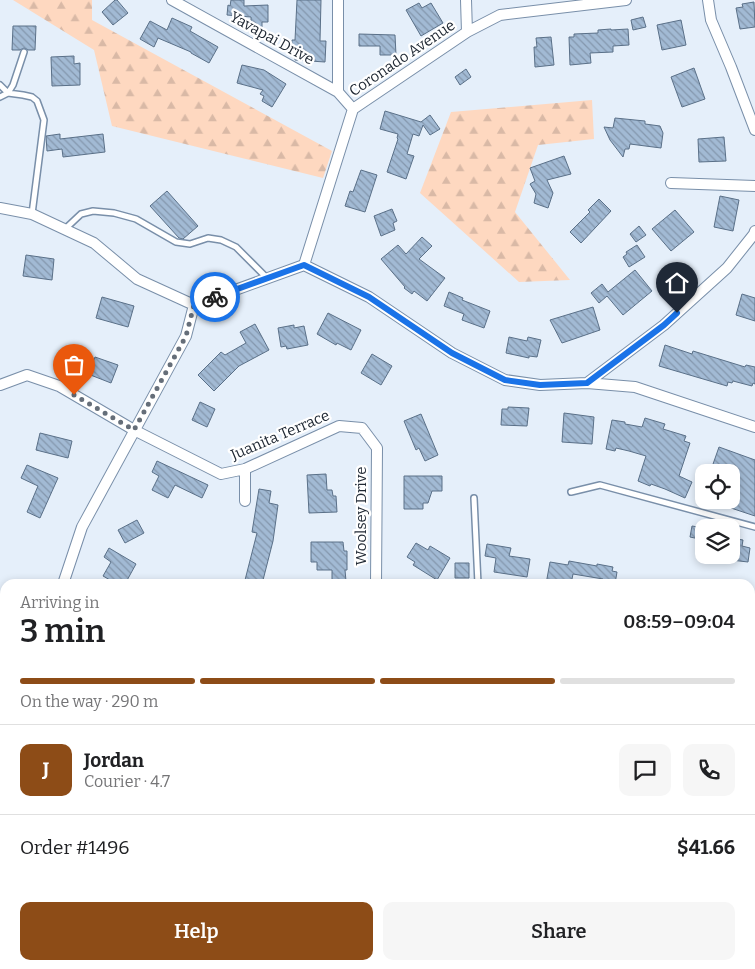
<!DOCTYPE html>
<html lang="en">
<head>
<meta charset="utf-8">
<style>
	body { margin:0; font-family:Bitter,serif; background:#f6f6f6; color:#202124; height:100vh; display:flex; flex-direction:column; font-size:19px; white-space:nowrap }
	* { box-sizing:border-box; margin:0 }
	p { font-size:16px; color:#757577 }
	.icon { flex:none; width:28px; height:28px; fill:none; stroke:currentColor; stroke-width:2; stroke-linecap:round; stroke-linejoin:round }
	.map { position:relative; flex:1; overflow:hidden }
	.side { position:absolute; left:0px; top:579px; width:755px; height:391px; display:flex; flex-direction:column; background:#fff; border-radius:15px 15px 0 0; box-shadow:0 2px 8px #0003 }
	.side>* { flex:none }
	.controls { position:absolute; left:695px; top:464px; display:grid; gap:10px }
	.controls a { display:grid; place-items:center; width:45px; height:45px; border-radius:10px; background:#fff; box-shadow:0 2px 8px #0003; font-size:25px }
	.pin { position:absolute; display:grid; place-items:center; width:42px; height:42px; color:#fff; margin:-51px -21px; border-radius:50% 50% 50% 0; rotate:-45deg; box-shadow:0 0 5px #0007 }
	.pin .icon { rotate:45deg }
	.courier { position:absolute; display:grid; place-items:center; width:50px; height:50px; margin:-25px; border:4px solid #1a73e8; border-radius:50%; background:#fff; color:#222; box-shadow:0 1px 6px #0007 }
	.head em { font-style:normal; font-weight:600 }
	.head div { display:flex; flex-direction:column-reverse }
	.head { display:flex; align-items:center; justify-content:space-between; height:85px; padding:0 20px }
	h1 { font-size:32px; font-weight:600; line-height:38px }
	.bar { display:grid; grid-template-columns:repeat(4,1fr); gap:8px 5px; align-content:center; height:60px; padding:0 20px }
	.bar i { height:6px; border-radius:4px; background:#e0e0e0 }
	.bar .active { background:#8d4c17 }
	.bar p { grid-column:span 4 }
	.line { display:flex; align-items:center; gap:12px; padding:0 20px; border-top:1px solid #e0e0e0 }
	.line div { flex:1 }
	.round { display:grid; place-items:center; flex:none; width:52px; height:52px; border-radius:10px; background:#f6f6f6 }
	.action { display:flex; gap:10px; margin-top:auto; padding:10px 20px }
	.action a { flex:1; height:58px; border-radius:10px; background:#8d4c17; color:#fff; font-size:20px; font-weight:600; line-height:58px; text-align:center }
	.action a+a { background:#f6f6f6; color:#202124 }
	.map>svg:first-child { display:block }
	.forest { fill:url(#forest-firs) }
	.building { fill:url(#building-back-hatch); stroke:#5a7088 }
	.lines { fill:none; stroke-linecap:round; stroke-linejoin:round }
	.service-casing { stroke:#798fa9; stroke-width:8 }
	.minor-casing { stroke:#798fa9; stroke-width:12 }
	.service { stroke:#fff; stroke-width:5 }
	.minor { stroke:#fff; stroke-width:10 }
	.done { stroke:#656e79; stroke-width:5; stroke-dasharray:0 9 }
	.route { stroke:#1a73e8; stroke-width:6 }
	.labels { text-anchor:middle; stroke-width:4.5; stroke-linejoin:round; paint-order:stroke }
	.street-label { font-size:15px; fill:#202934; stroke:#fff }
</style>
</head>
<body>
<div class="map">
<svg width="755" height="969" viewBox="0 0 755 969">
	<defs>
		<pattern id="forest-firs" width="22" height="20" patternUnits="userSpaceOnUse" patternTransform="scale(1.25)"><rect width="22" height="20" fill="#fed8c0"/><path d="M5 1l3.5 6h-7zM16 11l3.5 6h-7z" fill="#d9b9a6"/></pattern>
		<pattern id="building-back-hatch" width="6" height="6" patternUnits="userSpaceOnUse" patternTransform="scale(1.25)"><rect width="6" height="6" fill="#a2bad4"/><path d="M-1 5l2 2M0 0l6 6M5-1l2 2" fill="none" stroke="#8497ad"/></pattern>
	</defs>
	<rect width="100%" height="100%" fill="#e5effa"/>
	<path class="forest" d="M13,0h79v20l240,131 -9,27 -211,-52 -18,-76z
		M592,100l2,39 -56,6 -23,67 55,68 -51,2 -99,-89 31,-81z"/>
	<path class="building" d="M115,0h2l11,13 -15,12 -11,-13z
		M231,0h13v6l24,-1v17h-6v6h-11v-11l-24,-2 1,-10 2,1z
		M297,0h24l-1,41h6l-1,21 -30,-2v-9h-4l1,-11h3z
		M754,2l1,25 -15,2 -4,-21 7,-1 -1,-3z
		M419,3l3,5 9,-5 12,20 -22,13 -15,-26z
		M643,17l3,10 -13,3 -2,-10z
		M172,18l20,9 -2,4 28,16 -9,16 -18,-10v-1l-33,-14 -4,9 -14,-8 10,-18 17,9z
		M681,20l5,25 -24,5 -5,-25z
		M13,26h23l-1,24h-7l-4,-2 -4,2h-8z
		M611,29v1l17,-1 1,16 -16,1v6l-23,1 1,10 -21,2 -1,-28h5v-3l24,-1v-3z
		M359,34l36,1 1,20h-16v-9h-21z
		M551,37l3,28 -19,2 -1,-20h3l-1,-9z
		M74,56v8l6,-1v22l-28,1 -1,-29z
		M242,65l22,5 22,14 -14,23 -10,-6 2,-5 -4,-2 3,-4 -26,-7z
		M694,68l11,31 -23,8 -11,-30z
		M466,69l5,8 -11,8 -5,-8z
		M385,111l36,11 9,-7 10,14 -10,6 -7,-10 -4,11 -6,-2 -6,20 7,2 -8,23 -19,-7 11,-33 -1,-1 1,-4 -18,-5z
		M615,118l30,3v3l15,2 3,7 -2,15 -31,-4 -1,5h-4l-2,8 -13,-17 -6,-13 9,1z
		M60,134v5l43,-5 2,18 -42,5 -1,-8 -15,2 -1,-15z
		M724,137l2,24 -27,1 -1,-23z
		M564,156l7,18 -24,6 6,13 -5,15 -14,-5 2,-9 -6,-10 5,-3 -5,-13z
		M361,170l16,5 -12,37 -20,-6 5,-15 3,1z
		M167,191l31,35 -15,13 -4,-1 -29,-32z
		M720,196l19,4 -6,31 -19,-4z
		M599,199l12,12 -30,32 -11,-11 20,-20 -2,-2z
		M392,209l5,12 -4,2 2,7 -14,6 -7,-20z
		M675,210l19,22 -23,19 -19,-22z
		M639,226l7,9 -10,7 -6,-8z
		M422,237l10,9 -13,13 26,19 -18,23 -13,-10 -2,3 -8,-6 1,-1 -24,-28 17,-14 8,9z
		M637,245l8,12 -16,10 -6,-10 4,-3 -1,-2z
		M26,255l28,4 -2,21 -29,-4z
		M635,270l17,21 -29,24 -16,-19 -8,7 -8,-10 11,-9 6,8z
		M449,292l14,6 -1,2 28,11 -6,17 -22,-8 2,-6 -20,-8z
		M742,294l13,4v23l-19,-6z
		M102,297l32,9 -6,21 -32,-9z
		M593,307l7,23 -38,13 -12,-23z
		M328,313l33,17 -10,20 -14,-7 -1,2 -19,-11z
		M255,324l14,26 -30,16 -25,25 -16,-16 23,-23 4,3 21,-12 -6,-11z
		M294,325v3l10,-2 4,19 -21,4 -1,-3 -5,1 -3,-19z
		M509,337l18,4 1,-4 13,3 -4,17 -8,-1v2l-23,-5z
		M665,345l27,9 1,-3 52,16 1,-2 9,2v17l-2,-1 -1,3 -19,-5 -1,2 -4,-1 -1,4 -68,-20z
		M372,354l20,12 -11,19 -20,-12z
		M95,357l23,8 -7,18 -23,-9z
		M200,402l15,7 -8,18 -15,-7z
		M508,407l21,1 -2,18 -26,-1 1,-16h6z
		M564,413l30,4 -2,27 -30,-2z
		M421,414l17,41 -13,6 -6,-13 -3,2 -12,-29z
		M645,418l20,6 -2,5 23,7 -2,5 6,2 -11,33 13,6 -7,16 -20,-9 -14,-5 -1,2 -12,-5 8,-25 -17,-5 -13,-3 -1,3 -9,-2 6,-29 13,2v2l17,3z
		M40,433l32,8 -4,17 -32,-8z
		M719,447l36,13v56l-24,-8v-36h-4l-15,-5z
		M157,461l51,24 -6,13 -27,-13 -7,13 -16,-8 7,-14 -7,-4z
		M27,465l31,13 -18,40 -13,-6 11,-26 -17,-8z
		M326,474l1,16h5l1,6h3l1,16 -28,1 -2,-38z
		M404,476h38v15h-10l-4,12h-5v6h-19z
		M259,489l12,2 -2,12 9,2 -5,36 -11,43h-18l13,-51 -5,-1z
		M137,520l7,13 -19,10 -7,-13z
		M692,526l12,2v12l-14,-3z
		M731,538l12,2 -1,6 8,2 -2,14 -17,-2z
		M311,542h32l1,9h3v19h-2l1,11h-14v-11h-15v-8h-6z
		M416,543l12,7 2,-4 20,12 -13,22 -24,-15 2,-3 -8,-5z
		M487,544l24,4 -2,8 21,3 -3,18 -33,-5 2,-14 -11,-2z
		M109,548l27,16 -11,20h-8l-14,-8 8,-14 -7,-5z
		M569,561l28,5v-2l16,3 -1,4 5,1 -2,12h-13l1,-5 -30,-5 -2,10h-25l4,-22 18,3z
		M455,563h14v15h-14z"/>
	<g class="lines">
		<defs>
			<path id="service" d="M0,85l8,8 5,-8 11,-33
				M0,97l8,-4 15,2 9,2 5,4 7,19 -12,94
				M65,229l16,-15 12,-3 21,2 22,6 40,23 14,2 18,-6 13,2 15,7 31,31
				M571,492l29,-7 155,42
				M474,498l4,86
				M499,965l1,4"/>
			<path id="minor" d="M172,0l166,92 15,17
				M466,0l1,32
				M708,0l3,20 20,47 24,63
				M338,92v-92
				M671,183l84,3
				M0,208l32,6 62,29 43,36 57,26 110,-40 65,32 83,56 53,27 35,5 47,-2 48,4 120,40
				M304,265l49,-156 114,-77 33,-17 126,-15
				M587,383l77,-58 63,-57 27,-34 1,-3
				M0,385l27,-10 32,11 75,44 87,44 24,-5 94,-43 23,2 15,20 -1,136
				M245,469v32
				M63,584l19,-57 104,-191 8,-31
				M750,656l5,1
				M0,804l5,-18
				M750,821l5,-1
				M0,925l5,2
				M126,965l7,4
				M245,965l2,4
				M671,965v4
				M271,969l1,-4"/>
		</defs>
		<use href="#service" class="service-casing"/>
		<use href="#minor" class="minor-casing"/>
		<use href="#service" class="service"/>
		<use href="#minor" class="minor"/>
	</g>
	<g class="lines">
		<path class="done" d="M74,395l60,35 52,-94 8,-31 21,-8"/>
		<path class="route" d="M215,297l89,-32 65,32 83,56 53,27 35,5 47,-2 77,-58 13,-12"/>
	</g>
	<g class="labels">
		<g class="street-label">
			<text transform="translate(272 38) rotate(29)" y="5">Yavapai Drive</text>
			<text transform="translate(402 58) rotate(-34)" y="5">Coronado Avenue</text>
			<text transform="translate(280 435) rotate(-23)" y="5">Juanita Terrace</text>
			<text transform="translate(361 516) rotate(-90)" y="5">Woolsey Drive</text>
		</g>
	</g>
</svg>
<div class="controls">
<a><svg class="icon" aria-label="locate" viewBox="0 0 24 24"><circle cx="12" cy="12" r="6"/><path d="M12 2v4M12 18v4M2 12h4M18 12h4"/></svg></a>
<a><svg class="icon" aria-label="layers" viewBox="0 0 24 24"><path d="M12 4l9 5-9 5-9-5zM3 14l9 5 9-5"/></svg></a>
</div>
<div class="pin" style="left:74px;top:395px;background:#ea580c"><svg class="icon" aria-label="bag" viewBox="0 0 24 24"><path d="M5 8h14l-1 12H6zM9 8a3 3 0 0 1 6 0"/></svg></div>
<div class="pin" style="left:677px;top:313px;background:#1f2937"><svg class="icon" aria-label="home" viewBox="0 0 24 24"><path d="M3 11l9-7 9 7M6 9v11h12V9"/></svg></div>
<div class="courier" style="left:215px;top:297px"><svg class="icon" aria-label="bike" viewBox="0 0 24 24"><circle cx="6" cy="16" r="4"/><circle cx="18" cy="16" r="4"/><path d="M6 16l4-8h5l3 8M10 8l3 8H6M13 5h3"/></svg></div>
<section class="side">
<div class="head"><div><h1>3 min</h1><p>Arriving in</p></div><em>08:59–09:04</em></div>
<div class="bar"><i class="active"></i><i class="active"></i><i class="active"></i><i></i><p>On the way · 290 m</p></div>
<div class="line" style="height:90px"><b class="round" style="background:#8d4c17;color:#fff">J</b><div><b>Jordan</b><p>Courier · 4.7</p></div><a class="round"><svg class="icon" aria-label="chat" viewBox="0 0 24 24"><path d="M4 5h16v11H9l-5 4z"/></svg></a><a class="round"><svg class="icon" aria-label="phone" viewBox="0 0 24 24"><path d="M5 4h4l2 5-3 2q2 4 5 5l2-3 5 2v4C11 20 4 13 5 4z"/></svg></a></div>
<div class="line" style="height:65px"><div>Order #1496</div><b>$41.66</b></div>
<div class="action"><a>Help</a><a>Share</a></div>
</section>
</div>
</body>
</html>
